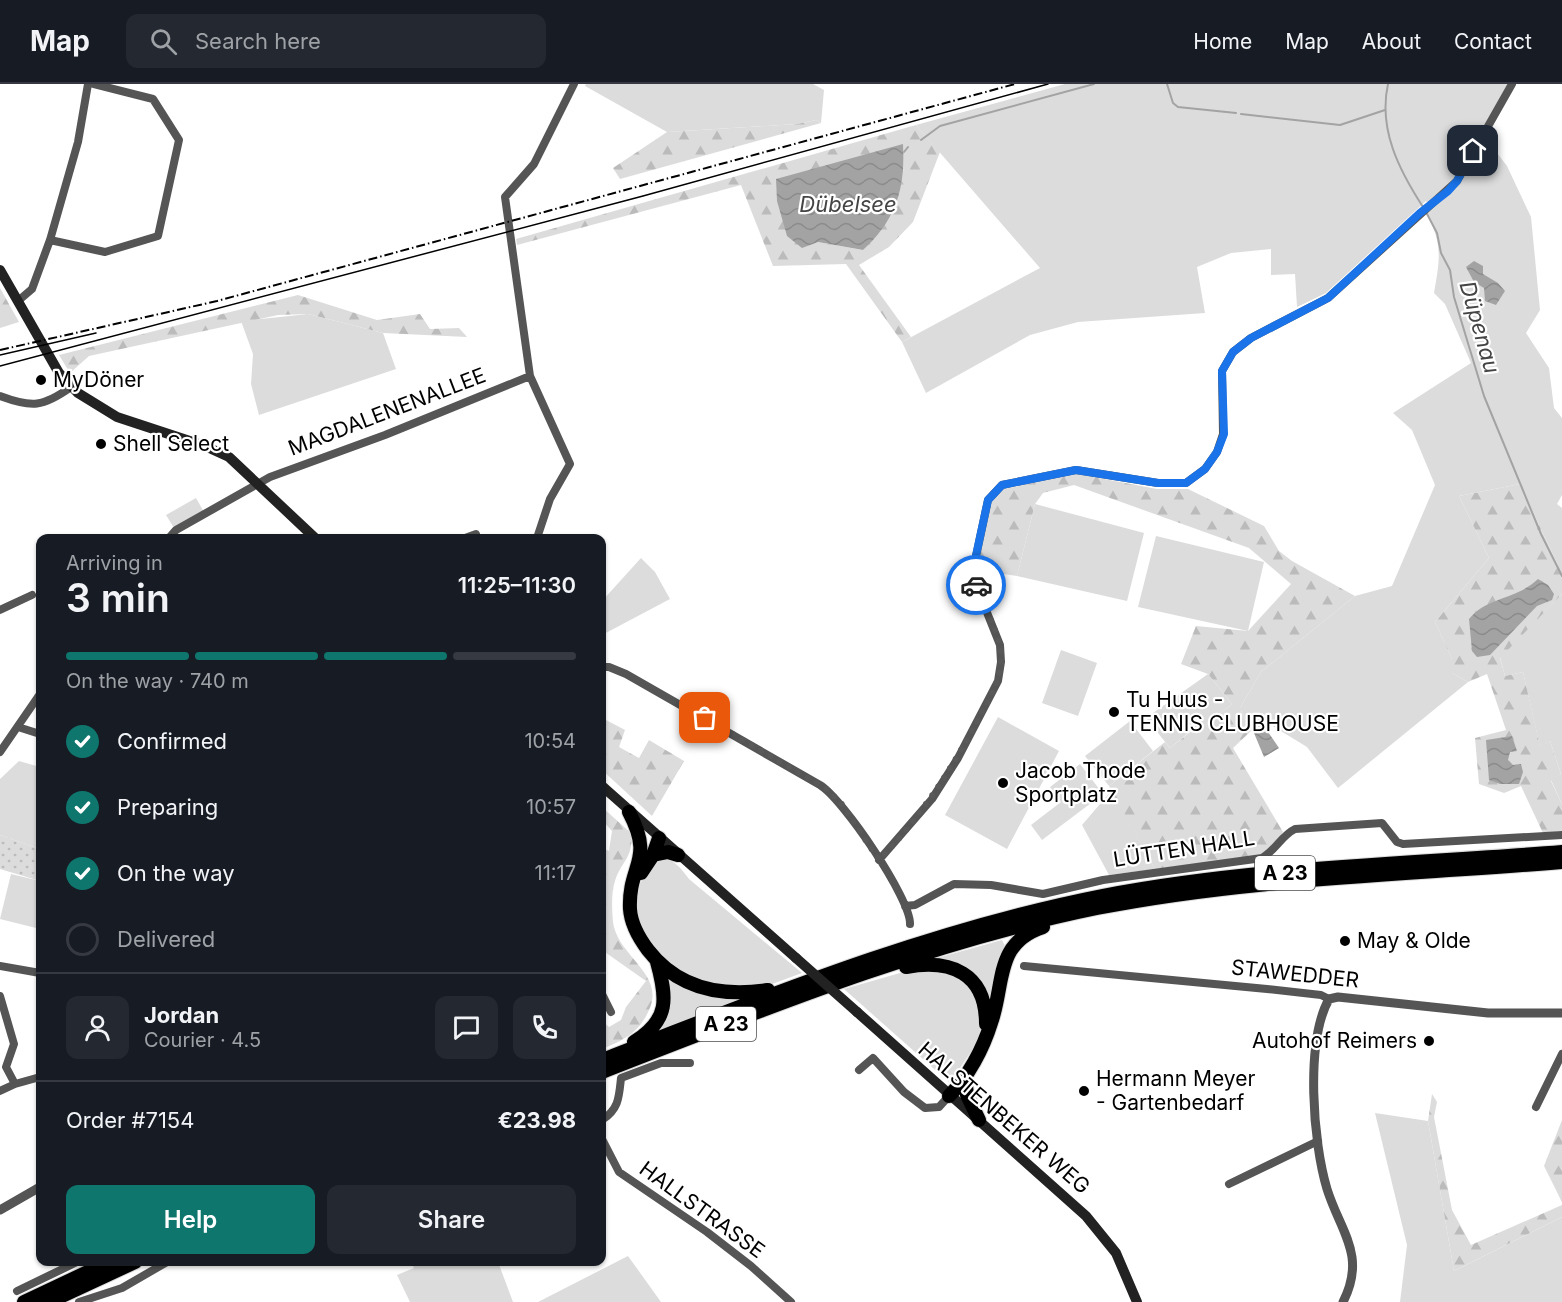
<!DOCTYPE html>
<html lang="en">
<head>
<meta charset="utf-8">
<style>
	body { margin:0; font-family:Inter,sans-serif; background:#242831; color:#f1f3f6; height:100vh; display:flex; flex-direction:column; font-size:22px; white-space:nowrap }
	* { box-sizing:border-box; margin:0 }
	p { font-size:20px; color:#9ea1a6 }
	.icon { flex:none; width:33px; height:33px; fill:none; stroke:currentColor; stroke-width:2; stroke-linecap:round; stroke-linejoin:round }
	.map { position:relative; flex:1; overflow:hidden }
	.drawer { position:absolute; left:36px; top:450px; width:570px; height:732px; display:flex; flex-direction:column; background:#171b24; border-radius:12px; box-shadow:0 2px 4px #0004 }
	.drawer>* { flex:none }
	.pin { position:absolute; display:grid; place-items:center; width:51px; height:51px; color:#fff; margin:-26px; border-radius:12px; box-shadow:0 3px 9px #0006 }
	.courier { position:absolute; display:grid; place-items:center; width:60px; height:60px; margin:-30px; border:4px solid #1a73e8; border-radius:50%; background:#fff; color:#222; box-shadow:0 2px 8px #0007 }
	.head em { font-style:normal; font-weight:600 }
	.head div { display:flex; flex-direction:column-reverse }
	.head { display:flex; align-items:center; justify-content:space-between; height:102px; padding:0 30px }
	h1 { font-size:39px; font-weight:600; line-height:45px }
	.bar { display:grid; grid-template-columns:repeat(4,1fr); gap:9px 6px; align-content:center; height:72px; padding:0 30px }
	.bar i { height:8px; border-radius:4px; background:#363941 }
	.bar .selected { background:#0f766e }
	.bar p { grid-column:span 4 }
	.line { display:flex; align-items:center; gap:15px; padding:0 30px; border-top:2px solid #363941 }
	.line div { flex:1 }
	.round { display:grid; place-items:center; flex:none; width:63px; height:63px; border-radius:12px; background:#242831 }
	ol { padding:0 30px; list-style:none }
	li { display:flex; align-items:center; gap:18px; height:66px }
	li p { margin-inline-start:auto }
	li .icon { padding:6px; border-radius:50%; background:#0f766e; color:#fff; stroke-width:4 }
	li:last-child { color:#9ea1a6 }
	li i { width:33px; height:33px; border:3px solid #363941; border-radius:50% }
	.action { display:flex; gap:12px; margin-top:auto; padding:12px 30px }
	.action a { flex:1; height:69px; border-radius:12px; background:#0f766e; color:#fff; font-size:24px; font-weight:600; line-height:69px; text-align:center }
	.action a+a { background:#242831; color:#f1f3f6 }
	header { display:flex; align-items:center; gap:36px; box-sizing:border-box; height:84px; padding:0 30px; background:#171b24; border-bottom:2px solid #363941 }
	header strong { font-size:28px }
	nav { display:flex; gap:33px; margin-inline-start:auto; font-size:21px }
	.search { width:420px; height:54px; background:#242831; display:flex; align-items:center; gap:15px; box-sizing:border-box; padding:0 21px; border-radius:12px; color:#9ea1a6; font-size:22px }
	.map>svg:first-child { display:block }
	.grass { fill:#dcdcdc }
	.forest { fill:url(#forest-firs); fill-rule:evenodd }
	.park { fill:url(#park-dots) }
	.water { fill:url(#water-waves) }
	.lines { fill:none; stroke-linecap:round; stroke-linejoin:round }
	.stream { stroke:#a3a3a3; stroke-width:2 }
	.motorway-casing { stroke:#dbdbdb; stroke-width:16 }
	.minor { stroke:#555; stroke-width:8 }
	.tertiary { stroke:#555; stroke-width:9 }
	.secondary { stroke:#222; stroke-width:10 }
	.motorway { stroke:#000; stroke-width:14 }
	.tram { stroke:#000; stroke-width:1.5 }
	.rail { stroke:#000; stroke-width:2; stroke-dasharray:9 3 1.5 3; stroke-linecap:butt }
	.secondary-bridge { stroke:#222; stroke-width:10 }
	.done { stroke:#595959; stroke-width:6; stroke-dasharray:0 10.8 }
	.route { stroke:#1a73e8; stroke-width:8 }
	.poi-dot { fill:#000; stroke:#fff; stroke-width:2 }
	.labels { text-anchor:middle; stroke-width:4.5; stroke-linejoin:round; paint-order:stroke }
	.shield { fill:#fff; stroke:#4c4c4c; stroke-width:1.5 }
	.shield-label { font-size:20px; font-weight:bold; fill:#000 }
	.poi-label { font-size:21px; fill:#000; stroke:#fff; text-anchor:start }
	.street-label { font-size:21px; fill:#000; stroke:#fff }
	.water-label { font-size:22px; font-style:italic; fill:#444; stroke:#fff }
</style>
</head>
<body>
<header>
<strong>Map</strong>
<div class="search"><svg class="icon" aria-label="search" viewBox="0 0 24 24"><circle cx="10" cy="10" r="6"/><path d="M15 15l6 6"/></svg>Search here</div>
<nav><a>Home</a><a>Map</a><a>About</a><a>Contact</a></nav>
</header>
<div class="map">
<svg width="1562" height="1218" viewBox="0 0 1562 1218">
	<defs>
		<pattern id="forest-firs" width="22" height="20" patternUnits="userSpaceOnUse" patternTransform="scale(1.5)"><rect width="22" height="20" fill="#dcdcdc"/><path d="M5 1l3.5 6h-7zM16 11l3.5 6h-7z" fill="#bbb"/></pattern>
		<pattern id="park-dots" width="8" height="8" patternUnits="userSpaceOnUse" patternTransform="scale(1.5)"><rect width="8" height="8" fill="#dcdcdc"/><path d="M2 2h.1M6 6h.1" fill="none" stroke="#bbb" stroke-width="1.8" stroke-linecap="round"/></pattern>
		<pattern id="water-waves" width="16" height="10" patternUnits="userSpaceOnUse" patternTransform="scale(1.5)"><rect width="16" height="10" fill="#a3a3a3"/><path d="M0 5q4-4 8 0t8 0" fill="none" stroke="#8b8b8b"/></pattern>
	</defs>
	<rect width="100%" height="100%" fill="#fff"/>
	<path class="grass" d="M586,0h227l11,6 -3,33 -5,-3 -19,4 -130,8 -82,-46z
		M1065,0h443l-27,48 26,34 24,51 9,93 -14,23 23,35 5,40 8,10v77l-5,9 5,4v66l-42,-90 -61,12 30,62 -54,64 17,37v14l16,9 -130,106 -31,-41 -36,-22 -20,6 -11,-23 21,-36 94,-76 37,-10 43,-101 -23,-55 -19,-17 78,-50 -26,-59 -11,-11c6,-34 9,-49 -8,-81l5,-4 -5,-7 -100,92 -29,14 -2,-33 -24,1v-26l-40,4 -34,14 8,46 -127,9 -48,13 -104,58 -24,-51 138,-74 -124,-143z
		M308,230l75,19 13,36 -137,46 -8,-31 2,-30 -12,-33z
		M196,414l8,14 -30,16 -8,-13z
		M1035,420l109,29 -17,68 -110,-25z
		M1156,452l108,26 -16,69 -110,-24z
		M641,474l14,14 15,27 -68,36v-34z
		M1562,510v210l-11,-24 10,-6 -11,-33 -10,6 -17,-75 -18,4 -5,-19z
		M1061,566l36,13 -19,53 -36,-13z
		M1208,590l24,30 -30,24 -3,-4 -29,24 -24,-30z
		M998,633l61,34 -52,98 -62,-34z
		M1130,637l23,30 -44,35 -24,-30z
		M19,677l21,6v82l-40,-14v-56z
		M1080,680l23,30 -61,46 -11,-15 30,-23 -11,-15z
		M1112,706l43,79 -46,6 -27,-50z
		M659,773c16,3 21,10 30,22l113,94 -38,14 -43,2 -50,-22 -30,-34 -6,-16 2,-28 12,-21z
		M11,790l29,7v48l-40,-10z
		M1002,856l4,8 -14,65 -6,-17 -56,-36z
		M914,885l35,1 23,15 11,37 -5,19 -28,42 -106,-94z
		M664,889l75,24v3l-81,31z
		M1375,1029l53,8 26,150 108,-54v85h-162l7,-57z
		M628,1172l33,46h-123z
		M411,1178h87l15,40h-103l-13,-27 17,-7z"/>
	<path class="forest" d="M816,36l5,3 -201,56 -7,-11 54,-36 130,-8z
		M916,41l24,27 -27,70 -24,25 -30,18 52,72 -9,5 -56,-78 -73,2 -32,-81 -224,60 -1,-6zM903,60c4,52 -11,66 -40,106l-45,-8z
		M0,204l19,34 -19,6z
		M298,211l79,25 43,-6 10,15 29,-1 8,9 -84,-4 -75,-19 -30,1 -189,41 -19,17 -11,-18z
		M1078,390l79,15h31l76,37 15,25 13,10 63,35 -94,76 -21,36 11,23 -18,17 50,84 -13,19 -10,5 -105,13 -46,-83 56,-44 5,6 30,-24 3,3 29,-23 -24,-30 -27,-10 15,-38 52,5 43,-47 -42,-36 -175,-63 -31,8 -8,11 -18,72 -40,-6 14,-67 13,-14z
		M1520,400l42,90v20l-62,64 5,18 18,-4 17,74 10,-5 11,33 -10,7 11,23v27l-19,2 -22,-47 -17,7 -25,-9 -4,-46 31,-8 -19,-56 -19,8 -16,-9v-14l-17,-37 54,-64 -30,-62z
		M606,636l19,10 -6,17 20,11 10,-18 35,21 -32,55 -50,-46v-40z
		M602,723l30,27c0,26 -10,26 -17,47 -4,12 -3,28 -2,41 4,34 53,52 36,88 -10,23 -25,30 -47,39v-28l7,6 12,-7 5,-13 20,-26 -44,-31v-47h2l2,-21 -4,-2v-32l7,3 3,-20 -10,-11z
		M1432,1010l5,8 -3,15 18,93 19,35 91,-40v12l-108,54 -26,-150z
		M1562,1036v82l-18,-36z"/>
	<path class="park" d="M0,751l40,14v32l-40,-12z"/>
	<path class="water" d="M903,60c3,43 -7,76 -40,106l-45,-8 -16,6 -15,-12 -10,-35 -1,-22z
		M1474,177l9,5v8l15,9 7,8 -9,14 -11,-4 -1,-13 -10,-6 -8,-15z
		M1538,495l10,6 6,9 -2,6 -15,6 -47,49 -13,2 -5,-6 -3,-32c19,-23 45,-18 69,-40z
		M1266,645l13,19 -15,9 -10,-24z
		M1512,652l5,15 -7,1 -2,8 5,5 8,-1 2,8 -4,12h-19l-11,-4 -3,-40z"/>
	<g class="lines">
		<path class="stream" d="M1167,0l6,19 5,4 58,6
			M1388,0c-10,45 11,86 35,123
			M1241,30l99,11 45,-15
			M921,56l19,-14 154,-42
			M904,68l4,-5
			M1426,128l11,21 4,20 9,17 4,27 30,99 57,138 21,42"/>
		<defs>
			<path id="motorway" d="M629,728c26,49 -1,52 1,97 1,16 9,29 18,41 30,39 74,47 120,40
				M653,771l15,-3 10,3
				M641,789l12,-18 6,-17
				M906,883c45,-8 80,6 80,57
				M634,958c36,-22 33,-44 23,-80
				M602,976c163,-63 327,-130 500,-164 151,-29 307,-32 460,-44
				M602,988c162,-63 324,-129 495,-164 153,-30 310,-33 465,-46
				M965,992l2,19 12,25
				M949,1012c19,-19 34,-47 42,-73 14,-39 3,-80 52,-96
				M24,1218l85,-40
				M49,1218l86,-40"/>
		</defs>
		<use href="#motorway" class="motorway-casing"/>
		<path class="minor" d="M50,156l55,12 53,-16 21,-96 -26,-41 -59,-15
			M18,217l14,-12 18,-49 28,-98 10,-58
			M0,312c32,12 43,11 71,-9
			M169,454l7,-8 94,-53 115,-42 145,-59
			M465,454l11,-4
			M537,454l13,-39 20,-35 -40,-88 -25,-179 29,-33 40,-80
			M0,526l32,-15
			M602,583h7l17,7 194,111c23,14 91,114 90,139
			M18,643l22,7
			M0,668l40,-58
			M879,776l53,-61 26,-41 40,-77 3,-19 -1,-17 -28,-70 16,-75 14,-15 74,-15 82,13h28l19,-14 12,-17 6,-18 -1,-63 11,-19 18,-14 77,-40 129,-117 55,-97
			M905,822l10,-1 39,-21 37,1 52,9 60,-14 159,-22c14,-8 19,-22 33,-29l87,-6 15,19 6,2 159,-9
			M0,882l40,7
			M1024,882l243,23 54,6 8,4
			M602,910l9,18
			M0,912l14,48 -8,23 9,17 -15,7
			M859,986l14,-12 31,34 21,16 14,-1 10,-11
			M15,1000l25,-7
			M1536,1023l26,-53
			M602,1036c17,-11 17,-23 19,-42l40,-15h29
			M602,1055l17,33 88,60 44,34 40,36
			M1229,1100l89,-43
			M17,1207l60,-29
			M79,1218l43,-14 45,-26"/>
		<path class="tertiary" d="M0,1126l40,-23
			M1343,1218c24,-47 -3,-71 -16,-113 -14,-46 -22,-147 2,-190l9,-2 150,16h74"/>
		<path class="secondary" d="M0,186l59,103 19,20 39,24 88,29 24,11 86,81
			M602,702l194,172
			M857,928l229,204 30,37 21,49"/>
		<use href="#motorway" class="motorway"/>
		<path class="tram" d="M0,271l96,-22
			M0,282l643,-170 405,-112"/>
		<path class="rail" d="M0,266l217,-49 798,-217"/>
		<path class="secondary-bridge" d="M796,874l61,54"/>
	</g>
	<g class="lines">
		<path class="done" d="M705,634l120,70 16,15 38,57c42,-43 72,-90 100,-142 9,-18 21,-35 22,-55 2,-26 -17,-54 -25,-78"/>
		<path class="route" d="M976,501l-4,-11 16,-74 14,-15 74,-15 82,13h28l19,-14 12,-17 7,-18 -2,-63 11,-19 18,-14 77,-40 92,-85 28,-22 9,-10 16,-30"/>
	</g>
	<g class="poi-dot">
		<circle cx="41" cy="296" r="6"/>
		<circle cx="101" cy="360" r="6"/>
		<circle cx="1114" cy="628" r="6"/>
		<circle cx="1003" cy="699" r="6"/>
		<circle cx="1345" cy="857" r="6"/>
		<circle cx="1429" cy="957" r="6"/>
		<circle cx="1084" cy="1007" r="6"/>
	</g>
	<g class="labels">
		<g class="shield">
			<rect x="1255" y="772" width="60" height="34" rx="4.5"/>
			<rect x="696" y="923" width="60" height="34" rx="4.5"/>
		</g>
		<g class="shield-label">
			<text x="1285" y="796">A 23</text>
			<text x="726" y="947">A 23</text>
		</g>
		<g class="poi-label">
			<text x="53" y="303">MyDöner</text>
			<text x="113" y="367">Shell Select</text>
			<text x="1126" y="623">Tu Huus -<tspan x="1126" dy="24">TENNIS CLUBHOUSE</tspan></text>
			<text x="1015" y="694">Jacob Thode<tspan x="1015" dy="24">Sportplatz</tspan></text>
			<text x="1357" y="864">May &amp; Olde</text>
			<text x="1417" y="964" text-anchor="end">Autohof Reimers</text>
			<text x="1096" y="1002">Hermann Meyer<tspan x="1096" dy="24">- Gartenbedarf</tspan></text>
		</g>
		<g class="street-label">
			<text transform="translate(387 328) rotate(-21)" y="7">MAGDALENENALLEE</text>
			<text transform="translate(1184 765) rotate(-9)" y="7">LÜTTEN HALL</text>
			<text transform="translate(1295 890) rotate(6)" y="7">STAWEDDER</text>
			<text transform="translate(1004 1034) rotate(41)" y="7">HALSTENBEKER WEG</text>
			<text transform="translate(702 1126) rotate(36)" y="7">HALLSTRASSE</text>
		</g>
		<g class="water-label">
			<text x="848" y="128">Dübelsee</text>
			<text transform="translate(1480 243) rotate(74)" y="8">Düpenau</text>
		</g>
	</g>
</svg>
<div class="pin" style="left:705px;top:634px;background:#ea580c"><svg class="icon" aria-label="bag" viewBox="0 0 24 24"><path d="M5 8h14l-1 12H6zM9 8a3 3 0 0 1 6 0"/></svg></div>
<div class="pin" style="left:1473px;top:67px;background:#1f2937"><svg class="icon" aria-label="home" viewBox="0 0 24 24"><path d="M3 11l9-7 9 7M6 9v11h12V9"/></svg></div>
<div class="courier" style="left:976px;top:501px"><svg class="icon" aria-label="car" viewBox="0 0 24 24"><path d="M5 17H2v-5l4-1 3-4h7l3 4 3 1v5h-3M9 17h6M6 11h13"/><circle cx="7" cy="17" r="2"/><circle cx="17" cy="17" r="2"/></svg></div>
<section class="drawer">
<div class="head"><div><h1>3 min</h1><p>Arriving in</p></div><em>11:25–11:30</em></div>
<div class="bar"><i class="selected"></i><i class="selected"></i><i class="selected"></i><i></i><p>On the way · 740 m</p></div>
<ol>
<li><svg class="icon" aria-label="check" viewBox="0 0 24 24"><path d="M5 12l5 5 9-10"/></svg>Confirmed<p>10:54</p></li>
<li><svg class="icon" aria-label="check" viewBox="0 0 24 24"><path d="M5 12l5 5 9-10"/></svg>Preparing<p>10:57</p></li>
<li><svg class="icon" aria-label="check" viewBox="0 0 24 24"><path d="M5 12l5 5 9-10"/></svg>On the way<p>11:17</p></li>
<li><i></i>Delivered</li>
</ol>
<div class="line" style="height:108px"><a class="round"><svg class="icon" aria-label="person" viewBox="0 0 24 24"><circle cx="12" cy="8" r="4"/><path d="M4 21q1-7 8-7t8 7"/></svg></a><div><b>Jordan</b><p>Courier · 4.5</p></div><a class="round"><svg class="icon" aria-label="chat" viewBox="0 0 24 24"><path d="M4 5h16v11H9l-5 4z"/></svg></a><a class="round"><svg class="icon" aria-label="phone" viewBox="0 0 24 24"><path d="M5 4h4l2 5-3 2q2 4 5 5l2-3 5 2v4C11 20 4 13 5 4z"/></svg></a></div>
<div class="line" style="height:78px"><div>Order #7154</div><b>€23.98</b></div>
<div class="action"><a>Help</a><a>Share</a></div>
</section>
</div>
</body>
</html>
